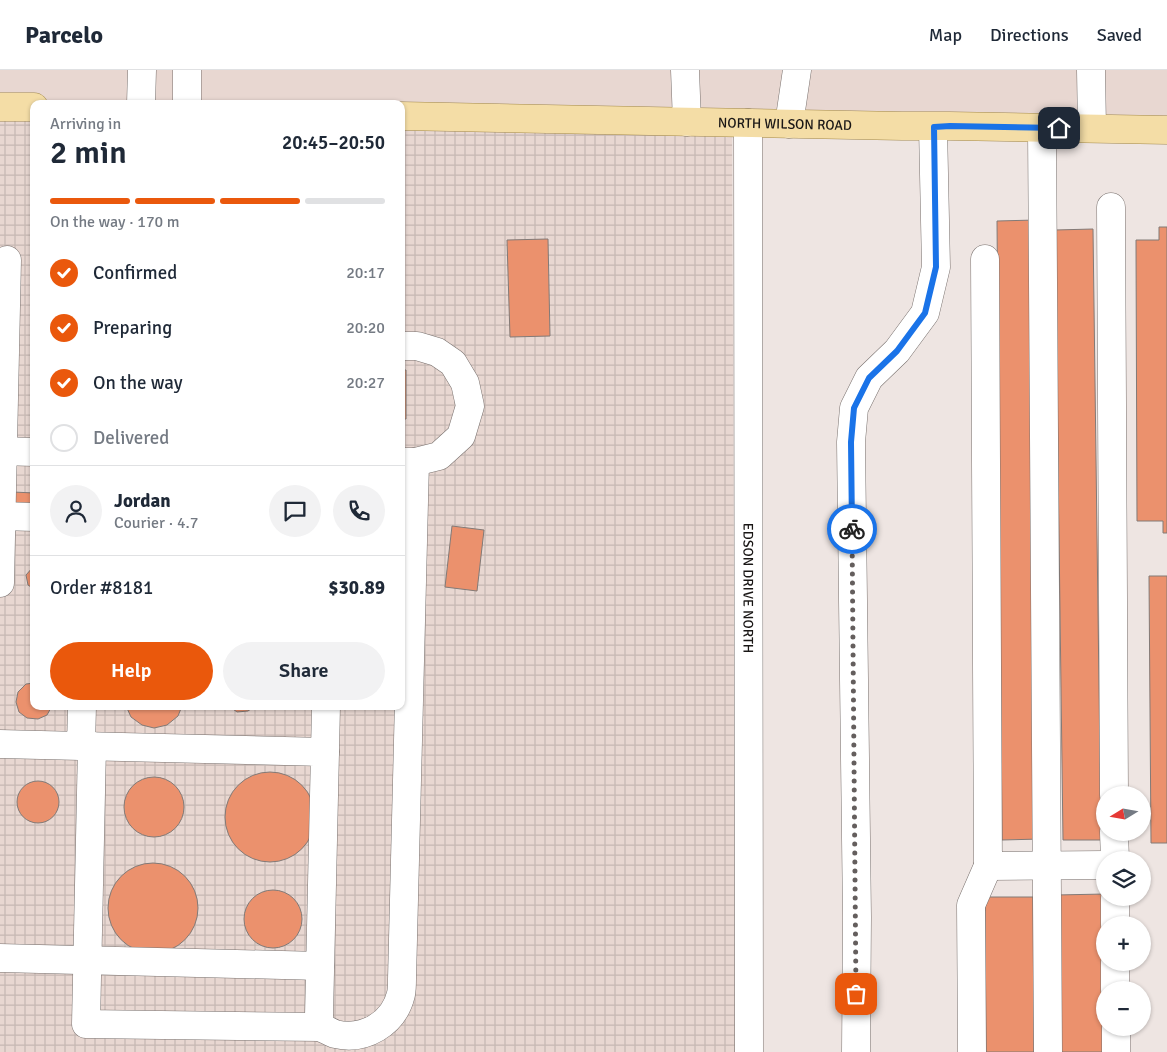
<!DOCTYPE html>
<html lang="en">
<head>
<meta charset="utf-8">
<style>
	body { margin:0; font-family:Signika,sans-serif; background:#f2f2f3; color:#1f2937; height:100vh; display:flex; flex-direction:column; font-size:19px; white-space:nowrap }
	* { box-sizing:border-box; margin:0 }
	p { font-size:16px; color:#747a83 }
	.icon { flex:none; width:28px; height:28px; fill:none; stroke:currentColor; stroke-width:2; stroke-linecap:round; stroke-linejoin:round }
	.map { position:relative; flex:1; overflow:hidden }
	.drawer { position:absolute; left:30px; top:30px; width:375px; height:610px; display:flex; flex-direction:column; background:#fff; border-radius:10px; box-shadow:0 1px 4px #0004 }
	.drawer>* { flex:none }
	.needle { width:32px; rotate:259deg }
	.fabs { position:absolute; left:1096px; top:716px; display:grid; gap:10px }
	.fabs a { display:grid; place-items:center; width:55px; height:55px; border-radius:50%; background:#fff; box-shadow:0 1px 4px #0004; font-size:25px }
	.pin { position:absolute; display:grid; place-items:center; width:42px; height:42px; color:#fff; margin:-21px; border-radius:10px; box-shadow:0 2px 8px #0006 }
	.courier { position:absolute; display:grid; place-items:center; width:50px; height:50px; margin:-25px; border:4px solid #1a73e8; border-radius:50%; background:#fff; color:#222; box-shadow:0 1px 6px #0007 }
	.summary em { font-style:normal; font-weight:600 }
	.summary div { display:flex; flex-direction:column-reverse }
	.summary { display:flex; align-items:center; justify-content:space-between; height:85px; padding:0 20px }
	h1 { font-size:32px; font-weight:600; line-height:38px }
	.bar { display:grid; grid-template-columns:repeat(4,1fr); gap:8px 5px; align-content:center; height:60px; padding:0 20px }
	.bar i { height:6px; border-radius:4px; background:#e0e1e3 }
	.bar .selected { background:#ea580c }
	.bar p { grid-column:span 4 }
	.line { display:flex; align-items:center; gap:12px; padding:0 20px; border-top:1px solid #e0e1e3 }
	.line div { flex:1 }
	.round { display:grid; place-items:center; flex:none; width:52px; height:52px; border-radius:26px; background:#f2f2f3 }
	ol { padding:0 20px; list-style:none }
	li { display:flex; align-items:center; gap:15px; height:55px }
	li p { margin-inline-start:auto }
	li .icon { padding:5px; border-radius:50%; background:#ea580c; color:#fff; stroke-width:4 }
	li:last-child { color:#747a83 }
	li i { width:28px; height:28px; border:2px solid #e0e1e3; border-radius:50% }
	.cta { display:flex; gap:10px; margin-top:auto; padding:10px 20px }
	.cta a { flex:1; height:58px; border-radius:30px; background:#ea580c; color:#fff; font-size:20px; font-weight:600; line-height:58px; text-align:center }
	.cta a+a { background:#f2f2f3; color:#1f2937 }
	header { display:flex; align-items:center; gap:30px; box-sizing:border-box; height:70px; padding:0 25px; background:#fff; border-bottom:1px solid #e0e1e3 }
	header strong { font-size:24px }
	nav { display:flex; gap:28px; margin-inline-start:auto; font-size:18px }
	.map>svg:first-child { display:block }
	.built { fill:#e8d7d1 }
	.industrial { fill:url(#industrial-grid) }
	.building { fill:#eb916d; stroke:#827a77 }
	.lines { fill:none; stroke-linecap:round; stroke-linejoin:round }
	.minor-casing { stroke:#79716e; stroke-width:29 }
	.major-casing { stroke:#a2894d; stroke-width:29 }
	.minor { stroke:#fff; stroke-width:28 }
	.major { stroke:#f4dda6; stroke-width:28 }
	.done { stroke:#645e5d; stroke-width:5; stroke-dasharray:0 9 }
	.route { stroke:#1a73e8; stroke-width:6 }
	.labels { text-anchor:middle; stroke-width:4; stroke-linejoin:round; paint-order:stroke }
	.street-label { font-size:14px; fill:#191615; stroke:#fff }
</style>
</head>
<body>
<header>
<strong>Parcelo</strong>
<nav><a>Map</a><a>Directions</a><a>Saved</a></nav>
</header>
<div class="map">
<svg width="1167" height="982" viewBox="0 0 1167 982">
	<defs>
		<pattern id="industrial-grid" width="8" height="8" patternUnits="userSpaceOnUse" patternTransform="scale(1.25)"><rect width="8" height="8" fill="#e8d7d1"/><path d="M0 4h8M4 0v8" fill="none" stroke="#c6b8b3"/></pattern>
	</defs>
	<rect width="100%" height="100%" fill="#eee5e2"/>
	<path class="built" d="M0,0h1167v54l-766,-20h-223l-178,-5z"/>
	<path class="industrial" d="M0,29l178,5h-144v602h367v-596l331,10 4,932h-736z"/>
	<path class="building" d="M1036,150l5,619 -39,1 -5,-619z
		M1159,157h8v306h-4v-12h-26l-1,-281h23z
		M1093,159l8,611h-38l-8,-610z
		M548,169l2,97 -40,1 -3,-97z
		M401,300h5v49h-5z
		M13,422l21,1v11l-21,-1z
		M452,456l32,4 -7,61 -32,-4z
		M33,497h1v22l-6,-4 -2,-10z
		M1149,506h18v267h-16z
		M34,613v23h18l-5,9 -9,4 -11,-1 -8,-6 -3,-10 2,-10 8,-8z
		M126,636h56l-4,10 -11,9 -13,3 -12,-3 -11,-8z
		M229,636h26l-7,5 -11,1z
		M225 747a45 45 0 1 1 90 0a45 45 0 1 1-90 0Z
		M124 737a30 30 0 1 1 60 0a30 30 0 1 1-60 0Z
		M17 732a21 21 0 1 1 42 0a21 21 0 1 1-42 0Z
		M108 838a45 45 0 1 1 90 0a45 45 0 1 1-90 0Z
		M244 849a29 29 0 1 1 58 0a29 29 0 1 1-58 0Z
		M1105,824v134l2,24h-49l-2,-157z
		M985,827h48l1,155h-48z"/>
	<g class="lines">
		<defs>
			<g id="minor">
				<path d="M685,0l2,52"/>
				<path d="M1091,0l1,58"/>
				<path d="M141,34l1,-34"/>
				<path d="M187,34v-34"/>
				<path id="s1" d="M748,53l1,929"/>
				<path d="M789,54l8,-54"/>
				<path d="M1042,58l6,924"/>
				<path d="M1111,137l3,588"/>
				<path d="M985,189l3,607 117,-1"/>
				<path d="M401,276h16l20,6 16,11 12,20 5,23 -9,30 -22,20 -24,6h-14"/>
				<path d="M0,381l34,1"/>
				<path d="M0,446l34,1"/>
				<path d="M0,513l7,-323"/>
				<path d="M0,674l81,2 1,-40"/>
				<path d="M81,676l244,6 -6,264 1,11"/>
				<path d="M92,676l-6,278 234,3c5,2 10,5 15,7 29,7 59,-10 66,-40 1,-5 1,-10 1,-15l13,-517"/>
				<path d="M325,682l1,-46"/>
				<path d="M1114,762l1,28"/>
				<path d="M1115,828v27"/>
				<path d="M0,888l320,8"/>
				<path d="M1115,892v28"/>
				<path d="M1116,958v24"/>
				<path d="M856,982l1,-135 -6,-475 3,-34 15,-30 28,-27 28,-38 11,-46 -3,-140"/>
				<path d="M972,982l-1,-147 17,-39"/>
			</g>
			<g id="major">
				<path d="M0,37h34"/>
				<path id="s2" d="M401,46l501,10h48l217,4"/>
			</g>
		</defs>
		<use href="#minor" class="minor-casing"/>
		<use href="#major" class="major-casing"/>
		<use href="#minor" class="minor"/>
		<use href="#major" class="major"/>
	</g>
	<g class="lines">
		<path class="done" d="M852,459l4,465"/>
		<path class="route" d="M852,459l-1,-87 3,-34 15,-30 28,-27 28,-38 11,-46 -2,-140 16,-1 109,2"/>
	</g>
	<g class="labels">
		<g class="street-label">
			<text dy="5" stroke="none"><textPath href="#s2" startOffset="384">NORTH WILSON ROAD</textPath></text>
			<text dy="5" stroke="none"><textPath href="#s1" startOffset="465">EDSON DRIVE NORTH</textPath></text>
		</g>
	</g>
</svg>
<div class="fabs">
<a><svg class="needle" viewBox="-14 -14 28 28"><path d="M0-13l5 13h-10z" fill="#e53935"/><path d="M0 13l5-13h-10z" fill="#747a83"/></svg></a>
<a><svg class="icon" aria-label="layers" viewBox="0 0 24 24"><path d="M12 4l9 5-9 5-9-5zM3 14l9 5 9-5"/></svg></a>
<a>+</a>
<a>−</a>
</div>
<div class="pin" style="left:856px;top:924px;background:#ea580c"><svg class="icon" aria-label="bag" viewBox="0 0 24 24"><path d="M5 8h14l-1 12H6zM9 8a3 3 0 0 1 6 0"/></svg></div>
<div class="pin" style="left:1059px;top:58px;background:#1f2937"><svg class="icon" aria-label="home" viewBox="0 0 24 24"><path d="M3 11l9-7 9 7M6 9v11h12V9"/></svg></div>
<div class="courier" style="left:852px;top:459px"><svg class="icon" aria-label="bike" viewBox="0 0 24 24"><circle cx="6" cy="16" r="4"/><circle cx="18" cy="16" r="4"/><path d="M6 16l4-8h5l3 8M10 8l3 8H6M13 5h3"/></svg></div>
<section class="drawer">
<div class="summary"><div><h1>2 min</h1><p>Arriving in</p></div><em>20:45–20:50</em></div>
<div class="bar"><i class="selected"></i><i class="selected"></i><i class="selected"></i><i></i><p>On the way · 170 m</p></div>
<ol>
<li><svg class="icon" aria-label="check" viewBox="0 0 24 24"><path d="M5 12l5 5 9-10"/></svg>Confirmed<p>20:17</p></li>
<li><svg class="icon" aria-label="check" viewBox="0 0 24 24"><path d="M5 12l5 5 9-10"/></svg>Preparing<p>20:20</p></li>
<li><svg class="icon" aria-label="check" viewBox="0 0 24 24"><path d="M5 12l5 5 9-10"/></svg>On the way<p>20:27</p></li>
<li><i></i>Delivered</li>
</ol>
<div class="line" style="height:90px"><a class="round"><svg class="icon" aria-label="person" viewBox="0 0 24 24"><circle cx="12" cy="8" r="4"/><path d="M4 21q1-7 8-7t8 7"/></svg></a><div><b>Jordan</b><p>Courier · 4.7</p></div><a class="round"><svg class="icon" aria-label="chat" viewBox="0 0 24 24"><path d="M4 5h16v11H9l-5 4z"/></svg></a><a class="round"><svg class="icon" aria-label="phone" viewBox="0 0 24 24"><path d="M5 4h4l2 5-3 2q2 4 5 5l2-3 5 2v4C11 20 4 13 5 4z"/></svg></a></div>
<div class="line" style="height:65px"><div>Order #8181</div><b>$30.89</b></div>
<div class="cta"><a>Help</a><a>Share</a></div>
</section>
</div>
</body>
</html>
